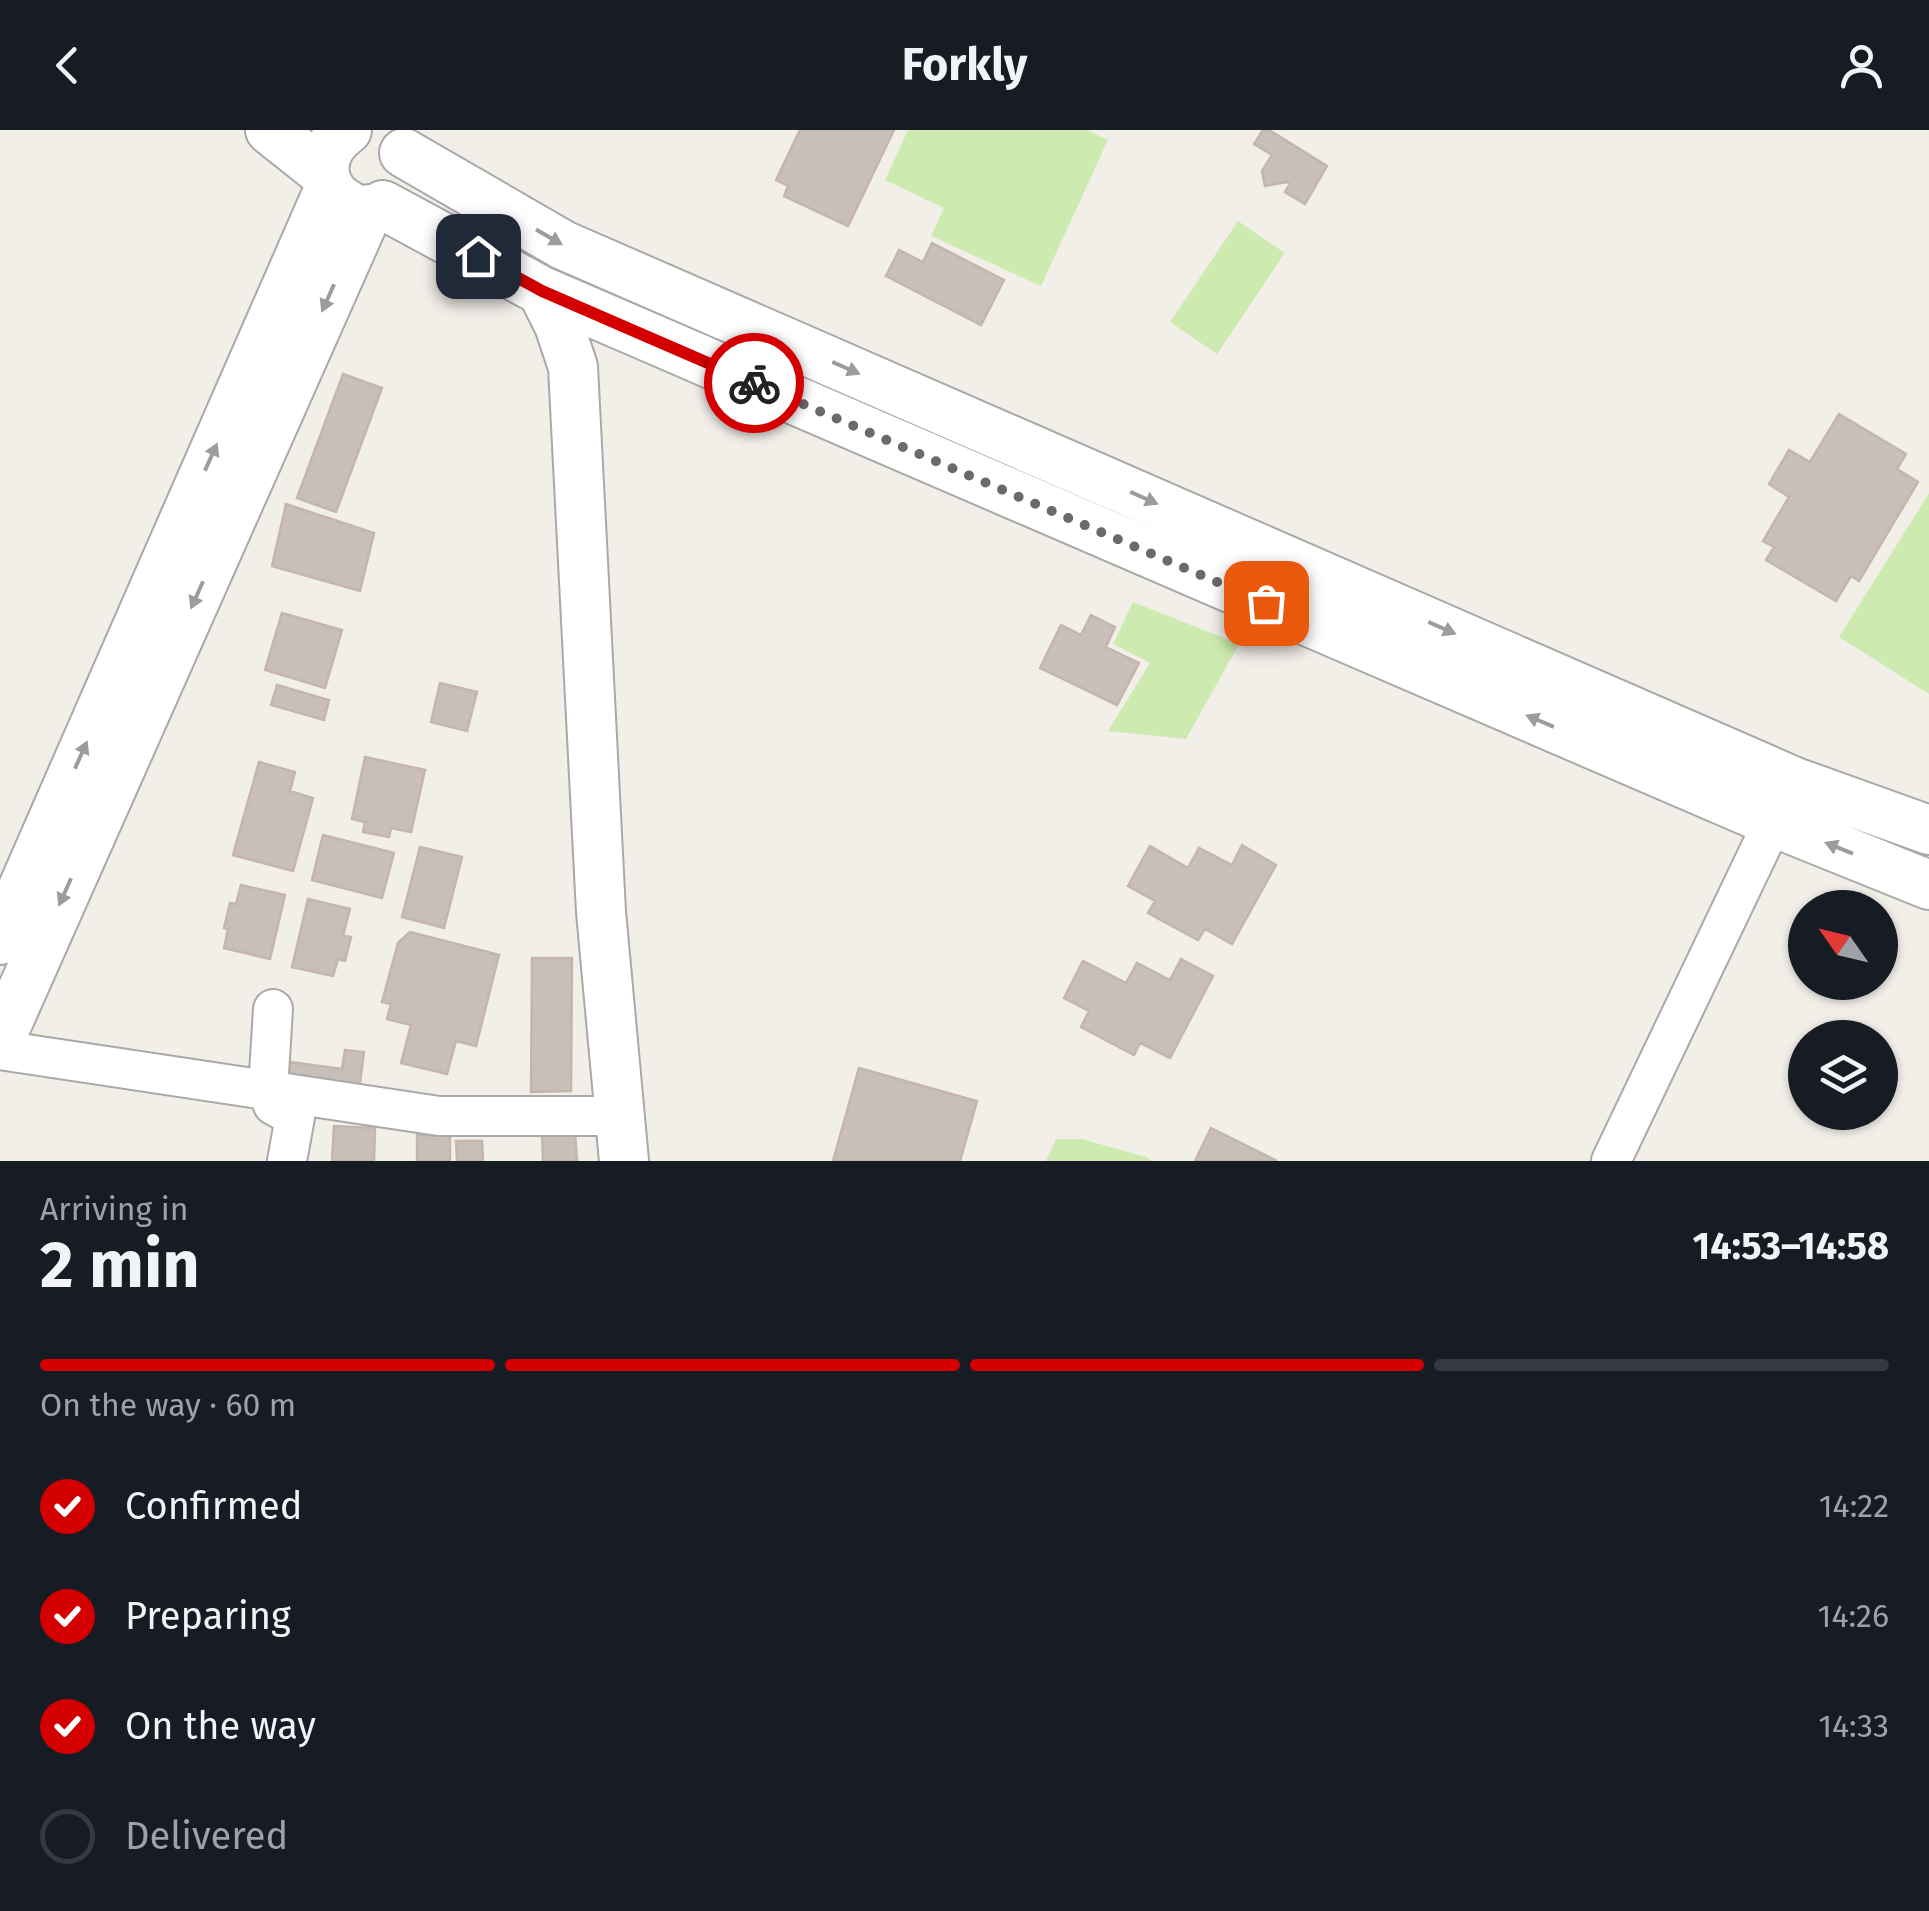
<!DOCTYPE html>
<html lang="en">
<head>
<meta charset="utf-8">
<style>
	body { margin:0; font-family:"Fira Sans",sans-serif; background:#242831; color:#f1f3f6; height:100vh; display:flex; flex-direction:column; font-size:38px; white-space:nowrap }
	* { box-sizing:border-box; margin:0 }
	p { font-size:32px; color:#9ea1a6 }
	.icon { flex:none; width:55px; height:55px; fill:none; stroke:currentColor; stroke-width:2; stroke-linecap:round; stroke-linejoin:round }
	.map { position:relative; height:1031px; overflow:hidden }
	.side { display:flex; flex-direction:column; background:#171b24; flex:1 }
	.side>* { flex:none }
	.needle { width:65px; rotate:304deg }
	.buttons { position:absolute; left:1788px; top:760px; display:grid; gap:20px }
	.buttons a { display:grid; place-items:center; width:110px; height:110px; border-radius:50%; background:#171b24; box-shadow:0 2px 8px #0004; font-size:50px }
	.pin { position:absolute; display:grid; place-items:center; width:85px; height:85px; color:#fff; margin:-42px; border-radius:20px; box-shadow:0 5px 15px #0006 }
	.courier { position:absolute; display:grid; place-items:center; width:100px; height:100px; margin:-50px; border:8px solid #d40000; border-radius:50%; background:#fff; color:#222; box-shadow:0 2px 12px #0007 }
	.overview em { font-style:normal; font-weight:700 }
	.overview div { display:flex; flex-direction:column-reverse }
	.overview { display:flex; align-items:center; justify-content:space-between; height:170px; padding:0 40px }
	h1 { font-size:65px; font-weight:700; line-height:75px }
	.bar { display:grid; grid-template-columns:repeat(4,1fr); gap:15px 10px; align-content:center; height:120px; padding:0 40px }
	.bar i { height:12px; border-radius:8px; background:#363941 }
	.bar .active { background:#d40000 }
	.bar p { grid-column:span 4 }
	ol { padding:0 40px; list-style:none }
	li { display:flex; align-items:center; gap:30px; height:110px }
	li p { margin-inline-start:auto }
	li .icon { padding:10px; border-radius:50%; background:#d40000; color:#fff; stroke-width:4 }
	li:last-child { color:#9ea1a6 }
	li i { width:55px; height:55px; border:5px solid #363941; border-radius:50% }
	header { display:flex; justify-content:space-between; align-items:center; height:130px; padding:0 40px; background:#171b24; font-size:45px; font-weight:700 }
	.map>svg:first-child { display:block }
	.grass { fill:#cdebb0 }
	.building { fill:#c7bfb8; stroke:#c4b6ab; stroke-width:2.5 }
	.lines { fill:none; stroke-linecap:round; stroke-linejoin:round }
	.minor-casing { stroke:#a9a9a9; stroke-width:42 }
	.tertiary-casing { stroke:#a9a9a9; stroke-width:52 }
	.minor { stroke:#fff; stroke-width:38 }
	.tertiary { stroke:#fff; stroke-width:48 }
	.oneway { fill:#9c9c9c }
	.done { stroke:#6b6a68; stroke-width:10; stroke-dasharray:0 18 }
	.route { stroke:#d40000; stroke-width:12 }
</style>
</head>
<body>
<header><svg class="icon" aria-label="back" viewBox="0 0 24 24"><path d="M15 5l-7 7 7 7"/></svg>Forkly<svg class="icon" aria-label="person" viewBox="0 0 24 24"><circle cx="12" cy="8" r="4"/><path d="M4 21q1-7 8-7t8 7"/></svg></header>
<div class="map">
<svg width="1929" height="1031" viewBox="0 0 1929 1031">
	<rect width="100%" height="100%" fill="#f2efe9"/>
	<path class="grass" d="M908,0h179l21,10 -67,146 -110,-50 13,-28 -59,-28z
		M1238,91l47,32 -68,101 -47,-32z
		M1929,363v201l-90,-57z
		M1133,472l106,42 -53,95 -78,-8 42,-68 -37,-19z
		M1056,1009h26l67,19 2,3h-105z"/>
	<path class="building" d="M800,0h94l-46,96 -64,-30 4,-10 -12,-6z
		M1263,0h6l58,36 -22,38 -20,-12 5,-8 -3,-2 -22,4 -3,-15 10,-16 -18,-11z
		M932,113l72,37 -23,45 -95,-49 13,-26 24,12z
		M343,244l39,14 -46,124 -39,-14z
		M1839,284l67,40 -9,15 21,13 -59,99 -8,-5 -15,25 -70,-41 8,-13 -11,-6 26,-44 -20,-13 20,-34 21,12z
		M286,374l88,29 -14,58 -88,-25z
		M282,483l60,17 -17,58 -60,-18z
		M1091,485l24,12 -9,20 33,16 -22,42 -77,-37 21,-43 20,10z
		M440,553l37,9 -10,39 -36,-9z
		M277,555l52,15 -5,20 -53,-15z
		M365,627l60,13 -14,62 -20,-4 -2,9 -26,-5 2,-10 -13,-3z
		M259,632l36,10 -5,19 23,7 -20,73 -60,-16z
		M323,705l71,18 -12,45 -70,-18z
		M1242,715l34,20 -44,79 -27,-15 -7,11 -50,-27 7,-12 -27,-15 22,-40 38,22 11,-20 33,17z
		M420,717l42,10 -18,71 -42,-11z
		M241,755l44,10 -15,64 -46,-11 4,-19 -4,-1 6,-25 6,1z
		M308,769l42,10 -7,27 8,1 -6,24 -7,-2 -5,17 -41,-9z
		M410,802l89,23 -23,91 -20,-5 -9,33 -46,-11 10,-38 -24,-6 4,-15 -9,-2 16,-59z
		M532,828h40l-1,133 -40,1z
		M1181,829l32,17 -43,82 -30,-15 -6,12 -53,-28 8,-16 -25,-13 19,-37 43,22 11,-20 33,17z
		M345,920l19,2 -6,47 -79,-10 3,-28 60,8z
		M859,938l118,33 -17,60h-127z
		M334,996l41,2 -1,33h-42z
		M1211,998l66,33h-82z
		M575,1002l2,29h-34l-1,-28z
		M417,1005l33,1v25h-33z
		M456,1011h26l1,20h-26z"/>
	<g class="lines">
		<defs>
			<path id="minor" d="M273,879l-5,81 5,15 22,12 -8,44
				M0,920l439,66h181
				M1611,1031l162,-339"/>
			<path id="tertiary" d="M270,0l54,43
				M347,0c-30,21 -31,59 3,76
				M404,23l159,92 1232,537 134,48
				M383,75l159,86 1231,531 156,63
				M542,161l17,34 14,42 28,545 23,249
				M0,810l329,-751
				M0,910l369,-831"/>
		</defs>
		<use href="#minor" class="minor-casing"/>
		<use href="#tertiary" class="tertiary-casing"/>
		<use href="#minor" class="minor"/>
		<use href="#tertiary" class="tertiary"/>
	</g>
	<defs><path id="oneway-solid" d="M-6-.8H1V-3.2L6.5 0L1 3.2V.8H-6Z" transform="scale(2.5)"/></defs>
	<g class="oneway">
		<use href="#oneway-solid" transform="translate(549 107) rotate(30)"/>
		<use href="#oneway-solid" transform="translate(328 168) rotate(114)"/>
		<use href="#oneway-solid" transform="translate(846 238) rotate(24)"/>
		<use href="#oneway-solid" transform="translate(211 327) rotate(-66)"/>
		<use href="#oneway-solid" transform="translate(1144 368) rotate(24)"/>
		<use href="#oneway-solid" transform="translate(197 465) rotate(114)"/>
		<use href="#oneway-solid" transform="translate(1442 498) rotate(24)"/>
		<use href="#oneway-solid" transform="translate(1540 591) rotate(-157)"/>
		<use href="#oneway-solid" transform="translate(81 625) rotate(-66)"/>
		<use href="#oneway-solid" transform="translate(1839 718) rotate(-158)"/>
		<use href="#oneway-solid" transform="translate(65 762) rotate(114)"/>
	</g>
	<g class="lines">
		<path class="done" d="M754,253l512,220"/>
		<path class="route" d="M478,126l64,35 212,92"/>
	</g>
</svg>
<div class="buttons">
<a><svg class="needle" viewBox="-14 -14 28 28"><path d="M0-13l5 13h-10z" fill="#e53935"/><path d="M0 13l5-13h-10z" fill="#9ea1a6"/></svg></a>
<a><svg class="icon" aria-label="layers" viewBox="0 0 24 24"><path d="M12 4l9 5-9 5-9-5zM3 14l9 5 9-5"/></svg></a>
</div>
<div class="pin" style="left:1266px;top:473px;background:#ea580c"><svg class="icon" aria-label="bag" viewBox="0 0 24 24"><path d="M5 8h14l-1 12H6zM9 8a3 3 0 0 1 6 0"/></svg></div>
<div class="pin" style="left:478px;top:126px;background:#1f2937"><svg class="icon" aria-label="home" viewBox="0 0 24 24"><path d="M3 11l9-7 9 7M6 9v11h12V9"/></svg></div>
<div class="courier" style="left:754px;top:253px"><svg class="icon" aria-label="bike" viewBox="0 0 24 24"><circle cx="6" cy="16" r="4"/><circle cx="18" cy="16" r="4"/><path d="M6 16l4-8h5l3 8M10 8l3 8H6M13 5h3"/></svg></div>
</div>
<section class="side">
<div class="overview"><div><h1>2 min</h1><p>Arriving in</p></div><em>14:53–14:58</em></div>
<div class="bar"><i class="active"></i><i class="active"></i><i class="active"></i><i></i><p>On the way · 60 m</p></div>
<ol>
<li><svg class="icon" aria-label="check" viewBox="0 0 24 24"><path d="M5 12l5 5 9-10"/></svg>Confirmed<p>14:22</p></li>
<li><svg class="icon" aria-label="check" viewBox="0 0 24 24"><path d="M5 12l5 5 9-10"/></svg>Preparing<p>14:26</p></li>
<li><svg class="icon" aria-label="check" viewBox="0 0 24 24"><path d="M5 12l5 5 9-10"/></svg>On the way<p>14:33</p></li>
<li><i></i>Delivered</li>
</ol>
</section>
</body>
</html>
